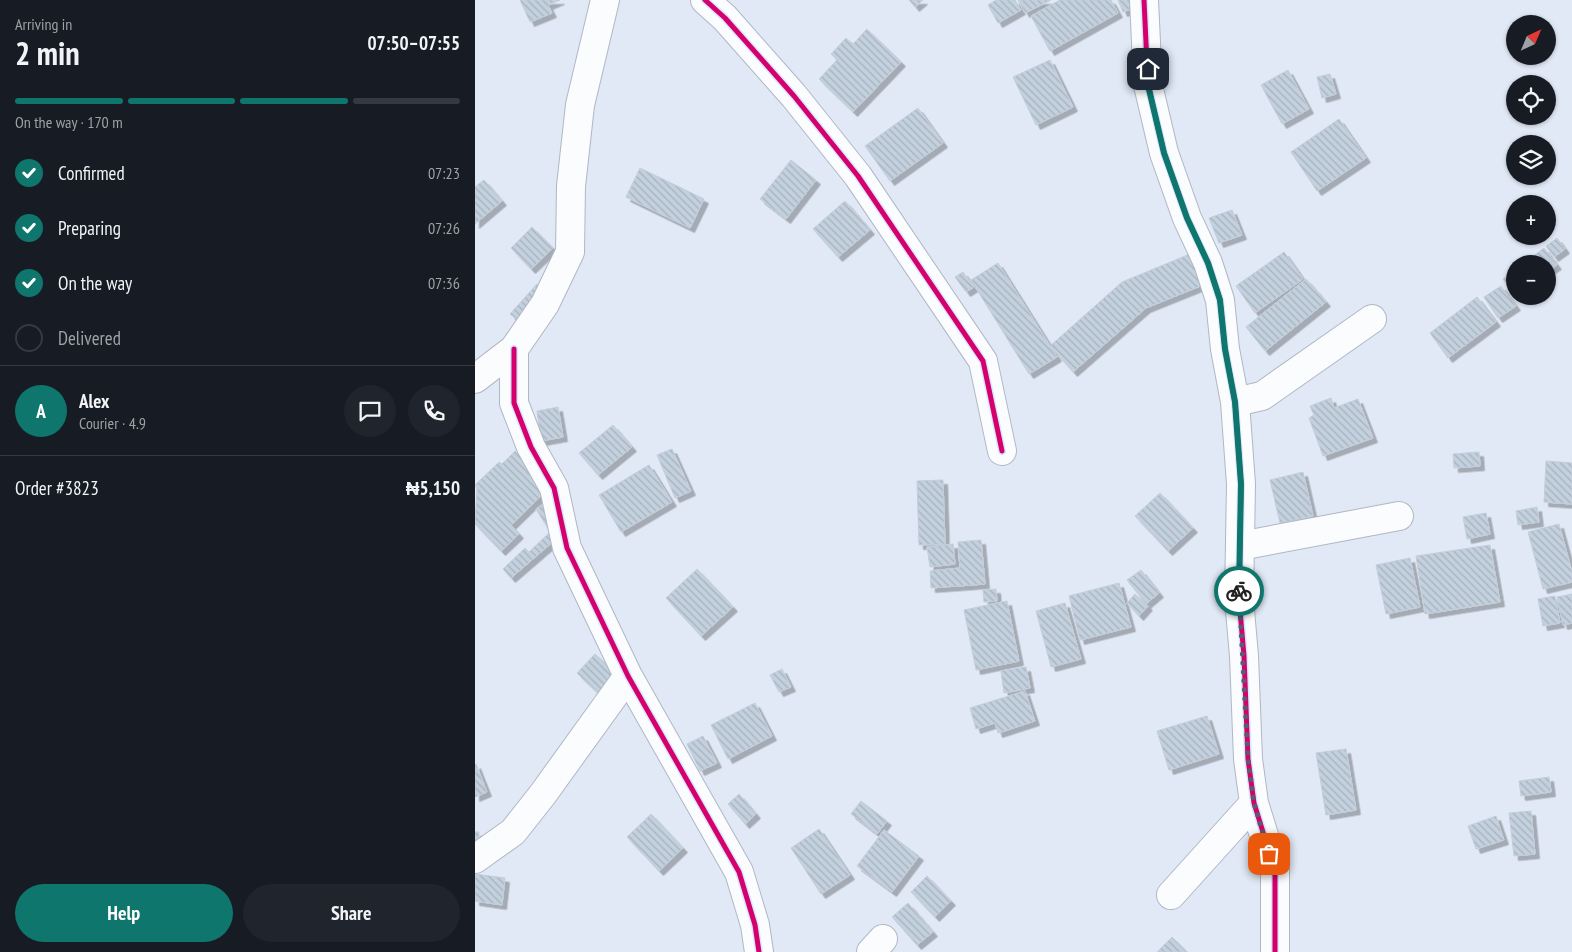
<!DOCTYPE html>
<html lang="en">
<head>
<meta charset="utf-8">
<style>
	body { margin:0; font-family:"PT Sans Narrow",sans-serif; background:#20242c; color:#f1f3f6; height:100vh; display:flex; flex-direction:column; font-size:19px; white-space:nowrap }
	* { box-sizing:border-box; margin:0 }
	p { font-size:16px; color:#9ea1a6 }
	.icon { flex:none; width:28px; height:28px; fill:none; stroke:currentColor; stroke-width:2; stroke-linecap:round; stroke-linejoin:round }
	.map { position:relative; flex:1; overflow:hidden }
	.drawer { display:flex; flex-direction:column; background:#171b24; width:475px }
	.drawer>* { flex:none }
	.needle { width:32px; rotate:44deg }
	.controls { position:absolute; left:1031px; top:15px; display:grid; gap:10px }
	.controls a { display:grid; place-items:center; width:50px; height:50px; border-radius:50%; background:#171b24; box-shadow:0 1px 4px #0004; font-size:25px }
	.pin { position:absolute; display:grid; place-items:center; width:42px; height:42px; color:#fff; margin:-21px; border-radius:10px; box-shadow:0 2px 8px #0006 }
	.courier { position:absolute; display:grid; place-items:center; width:50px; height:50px; margin:-25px; border:4px solid #0f766e; border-radius:50%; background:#fff; color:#222; box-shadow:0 1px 6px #0007 }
	.headline em { font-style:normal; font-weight:700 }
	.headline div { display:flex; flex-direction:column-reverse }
	.headline { display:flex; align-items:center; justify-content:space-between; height:85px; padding:0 15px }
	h1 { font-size:32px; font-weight:700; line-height:38px }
	.bar { display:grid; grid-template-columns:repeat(4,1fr); gap:8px 5px; align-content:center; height:60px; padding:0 15px }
	.bar i { height:6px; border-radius:4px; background:#363941 }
	.bar .selected { background:#0f766e }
	.bar p { grid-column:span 4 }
	.line { display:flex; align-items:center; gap:12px; padding:0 15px; border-top:1px solid #363941 }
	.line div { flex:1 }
	.round { display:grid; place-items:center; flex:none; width:52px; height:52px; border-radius:26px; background:#20242c }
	ol { padding:0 15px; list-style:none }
	li { display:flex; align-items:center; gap:15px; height:55px }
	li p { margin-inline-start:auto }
	li .icon { padding:5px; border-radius:50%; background:#0f766e; color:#fff; stroke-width:4 }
	li:last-child { color:#9ea1a6 }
	li i { width:28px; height:28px; border:2px solid #363941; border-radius:50% }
	.cta { display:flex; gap:10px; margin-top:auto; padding:10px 15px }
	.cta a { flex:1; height:58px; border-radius:30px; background:#0f766e; color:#fff; font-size:20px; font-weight:700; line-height:58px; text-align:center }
	.cta a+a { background:#20242c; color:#f1f3f6 }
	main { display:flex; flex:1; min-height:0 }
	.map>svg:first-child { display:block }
	.building { fill:url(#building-back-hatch); stroke:#c3ceda; filter:url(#shadow) }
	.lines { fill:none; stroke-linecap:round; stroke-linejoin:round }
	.minor-casing { stroke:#b0b7c4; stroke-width:30 }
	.minor { stroke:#fafcfe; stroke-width:28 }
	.cycleway-casing { stroke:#d8e6ff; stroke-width:8 }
	.cycleway { stroke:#d6006c; stroke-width:5 }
	.done { stroke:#575f6d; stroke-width:5; stroke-dasharray:0 9 }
	.route { stroke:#0f766e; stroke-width:6 }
</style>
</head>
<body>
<main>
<section class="drawer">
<div class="headline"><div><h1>2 min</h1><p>Arriving in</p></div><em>07:50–07:55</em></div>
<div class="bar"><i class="selected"></i><i class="selected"></i><i class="selected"></i><i></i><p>On the way · 170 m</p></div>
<ol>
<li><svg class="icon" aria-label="check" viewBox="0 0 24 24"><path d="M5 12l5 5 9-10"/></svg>Confirmed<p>07:23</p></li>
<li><svg class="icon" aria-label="check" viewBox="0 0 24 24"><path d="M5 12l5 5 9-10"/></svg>Preparing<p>07:26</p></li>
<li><svg class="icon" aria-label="check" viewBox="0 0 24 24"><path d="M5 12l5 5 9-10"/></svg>On the way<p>07:36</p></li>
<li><i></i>Delivered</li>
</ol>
<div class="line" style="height:90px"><b class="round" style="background:#0f766e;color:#fff">A</b><div><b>Alex</b><p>Courier · 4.9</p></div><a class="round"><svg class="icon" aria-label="chat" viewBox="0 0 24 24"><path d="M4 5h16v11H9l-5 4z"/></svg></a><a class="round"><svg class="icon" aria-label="phone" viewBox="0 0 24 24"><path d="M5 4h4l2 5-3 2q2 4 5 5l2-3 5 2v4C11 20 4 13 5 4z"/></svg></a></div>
<div class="line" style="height:65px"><div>Order #3823</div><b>₦5,150</b></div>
<div class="cta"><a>Help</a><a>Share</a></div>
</section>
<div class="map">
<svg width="1097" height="952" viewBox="0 0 1097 952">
	<defs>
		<pattern id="building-back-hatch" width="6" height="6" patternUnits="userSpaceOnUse" patternTransform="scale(1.25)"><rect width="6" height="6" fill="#c3d0dd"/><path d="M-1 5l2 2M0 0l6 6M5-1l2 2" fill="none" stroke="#a6b2bd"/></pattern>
		<filter id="shadow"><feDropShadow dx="4.5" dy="4.5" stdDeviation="0" flood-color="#0004"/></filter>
	</defs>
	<rect width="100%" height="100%" fill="#e1e9f6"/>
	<path class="building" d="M45,0h40l-12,5 4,8 -22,9z
		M434,0h14l-8,7z
		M521,0h19l6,10 -23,13 -10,-18z
		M543,0h33l-26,13z
		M585,0h51l7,13 -68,38 -19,-35z
		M643,0h24l2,4 -21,8z
		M392,29l34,33 -48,50 -34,-33 18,-19 -6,-6 15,-16 7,6z
		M575,60l23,47 -37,18 -23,-48z
		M813,70l21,39 -27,15 -21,-39z
		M855,74l6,20 -14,4 -5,-21z
		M443,108l25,35 -53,38 -25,-35z
		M864,119l27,39 -49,33 -26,-39z
		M316,160l25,20 -30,39 -26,-20z
		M165,168l64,31 -14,29 -64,-31z
		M9,180l18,21 -27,23v-37z
		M370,201l25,29 -32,27 -25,-28z
		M757,210l10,25 -23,8 -10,-25z
		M57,227l21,21 -22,21 -20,-21z
		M1082,238l8,11 -11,8 -8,-11z
		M1069,248l13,17 -10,7v-8h-24z
		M809,252l19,27 -48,34 -19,-27z
		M715,254l13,31 -57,23 -73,64 -23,-26 72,-64z
		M523,263l59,94 -28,17 -58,-94z
		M1040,270v25l-12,-16z
		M488,272l11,15 -8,5 -11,-15z
		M831,279l20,23 -61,49 -19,-24z
		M62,284l11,10 -27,29 -11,-9z
		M1026,286l15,20 -18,12 -14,-21z
		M1002,297l19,25 -48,36 -18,-25z
		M856,398l3,10 24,-9 15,39 -50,18 -14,-38 5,-3 -4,-9z
		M83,407l5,30 -22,4 -4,-30z
		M138,425l19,22 -34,28 -19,-22z
		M197,449l19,42 -16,7 -18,-43z
		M40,451l34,37 -38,37 8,9 -18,17 -26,-27 2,-36 -2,-3 24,-23 3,2z
		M1004,452l1,14 -26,2 -1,-14z
		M1071,461l26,2v41l-28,-2z
		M174,465l23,37 -51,30 -22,-37z
		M828,472l10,44 -33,7 -10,-43z
		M468,480l2,64 -26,1 -2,-64z
		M685,493l33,35 -25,23 -33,-35z
		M69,504l19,29 -52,45 -8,-9 22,-21 4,4 21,-20 -14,-23z
		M1062,507l2,15 -21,3 -2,-14z
		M1011,513l4,21 -23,5 -4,-22z
		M1084,524l13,48v10l-29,7 -15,-57z
		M506,540l4,44 -54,4 -1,-17 30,-3 -2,-26z
		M478,544l2,20 -25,3 -3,-20z
		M1015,545l10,57 -75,12 -9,-58z
		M935,558l10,49 -34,7 -10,-49z
		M222,569l36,38 -32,29 -35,-38z
		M666,570l18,23 -13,11 -19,-24z
		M644,583l12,44 -51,13 -11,-44z
		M521,589l1,12 -13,1 -1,-12z
		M660,594l13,12 -9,10 -12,-13z
		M1097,594v29l-9,2 -6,-28z
		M1080,596l5,27 -17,3 -5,-27z
		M532,601l12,60 -43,9 -12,-60z
		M590,603l16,56 -30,8 -15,-56z
		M120,654l22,20 -19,19 -21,-20z
		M551,667l4,21 -26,5 -3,-22z
		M307,669l9,18 -12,5 -9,-17z
		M550,691l10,30 -37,12 -3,-10 -19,6 -6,-21z
		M280,703l17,33 -44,23 -17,-34z
		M732,716l12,38 -50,16 -12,-39z
		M228,736l14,27 -17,8 -13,-27z
		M871,749l10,61 -30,5 -10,-62z
		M1,764l11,28 -12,5v-32z
		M1074,777l2,15 -30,4 -2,-15z
		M264,794l17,20 -11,10 -17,-20z
		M386,801l26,20 -10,13 -26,-20z
		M1056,811l4,43 -21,2 -5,-43z
		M176,814l32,34 -24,23 -32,-34z
		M1021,816l8,24 -28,9 -8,-23z
		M344,829l31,46 -29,19 -30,-46z
		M409,830l35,26 -27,36 -35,-26z
		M0,832h4l-1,21 -3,-1z
		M0,874l30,4 -3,27 -27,-4z
		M452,876l24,25 -16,16 -24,-25z
		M433,903l25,29 -16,13 -25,-28z
		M697,937l15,15h-30z"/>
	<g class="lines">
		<defs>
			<path id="minor" d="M230,0l20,18 69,78 64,80 125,185 19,90
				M669,0l4,85 16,68 23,65 21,45 12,37 5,49 10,53 6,82 -2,115 5,57 4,103 6,44 21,68v81
				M39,349v54l17,44 23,41 13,60 61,128 111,196 16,53 4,27
				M0,379l39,-30 31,-45 25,-52 1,-66 9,-81 25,-105
				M760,402l27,-6 110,-77
				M765,546l159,-30
				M0,859l38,-27 30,-38 85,-118
				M696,895l83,-92
				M396,952l12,-13"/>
		</defs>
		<use href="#minor" class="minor-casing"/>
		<use href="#minor" class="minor"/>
		<defs>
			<path id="cycleway" d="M230,0l20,18 69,78 64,80 125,185 19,90
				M669,0l4,85 16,68 23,65 21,45 12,37 5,49 10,53 6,82 -2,115 5,57 4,103 6,44 21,68v81
				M39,349v54l17,44 23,41 13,60 61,128 111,196 16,53 4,27"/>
		</defs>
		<use href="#cycleway" class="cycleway-casing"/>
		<use href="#cycleway" class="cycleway"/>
	</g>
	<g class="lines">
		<path class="done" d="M764,591l9,168 6,44 15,51"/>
		<path class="route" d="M673,69v16l16,68 23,65 21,45 12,37 5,49 10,53 6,82 -2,107"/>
	</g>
</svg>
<div class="controls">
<a><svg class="needle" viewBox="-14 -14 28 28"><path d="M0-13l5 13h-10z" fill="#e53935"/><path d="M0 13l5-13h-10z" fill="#9ea1a6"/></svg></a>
<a><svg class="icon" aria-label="locate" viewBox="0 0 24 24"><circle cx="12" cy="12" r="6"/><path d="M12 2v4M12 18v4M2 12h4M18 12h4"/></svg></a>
<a><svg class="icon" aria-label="layers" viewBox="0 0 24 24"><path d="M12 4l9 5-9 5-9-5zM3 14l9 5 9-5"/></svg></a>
<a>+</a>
<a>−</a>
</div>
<div class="pin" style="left:794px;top:854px;background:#ea580c"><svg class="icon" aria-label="bag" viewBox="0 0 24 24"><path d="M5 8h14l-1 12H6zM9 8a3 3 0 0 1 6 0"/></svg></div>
<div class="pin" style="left:673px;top:69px;background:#1f2937"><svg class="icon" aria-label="home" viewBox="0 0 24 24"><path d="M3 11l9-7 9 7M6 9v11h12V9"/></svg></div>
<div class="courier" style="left:764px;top:591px"><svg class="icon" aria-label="bike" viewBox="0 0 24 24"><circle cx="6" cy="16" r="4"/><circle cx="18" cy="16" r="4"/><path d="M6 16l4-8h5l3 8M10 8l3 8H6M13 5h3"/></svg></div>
</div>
</main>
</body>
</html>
